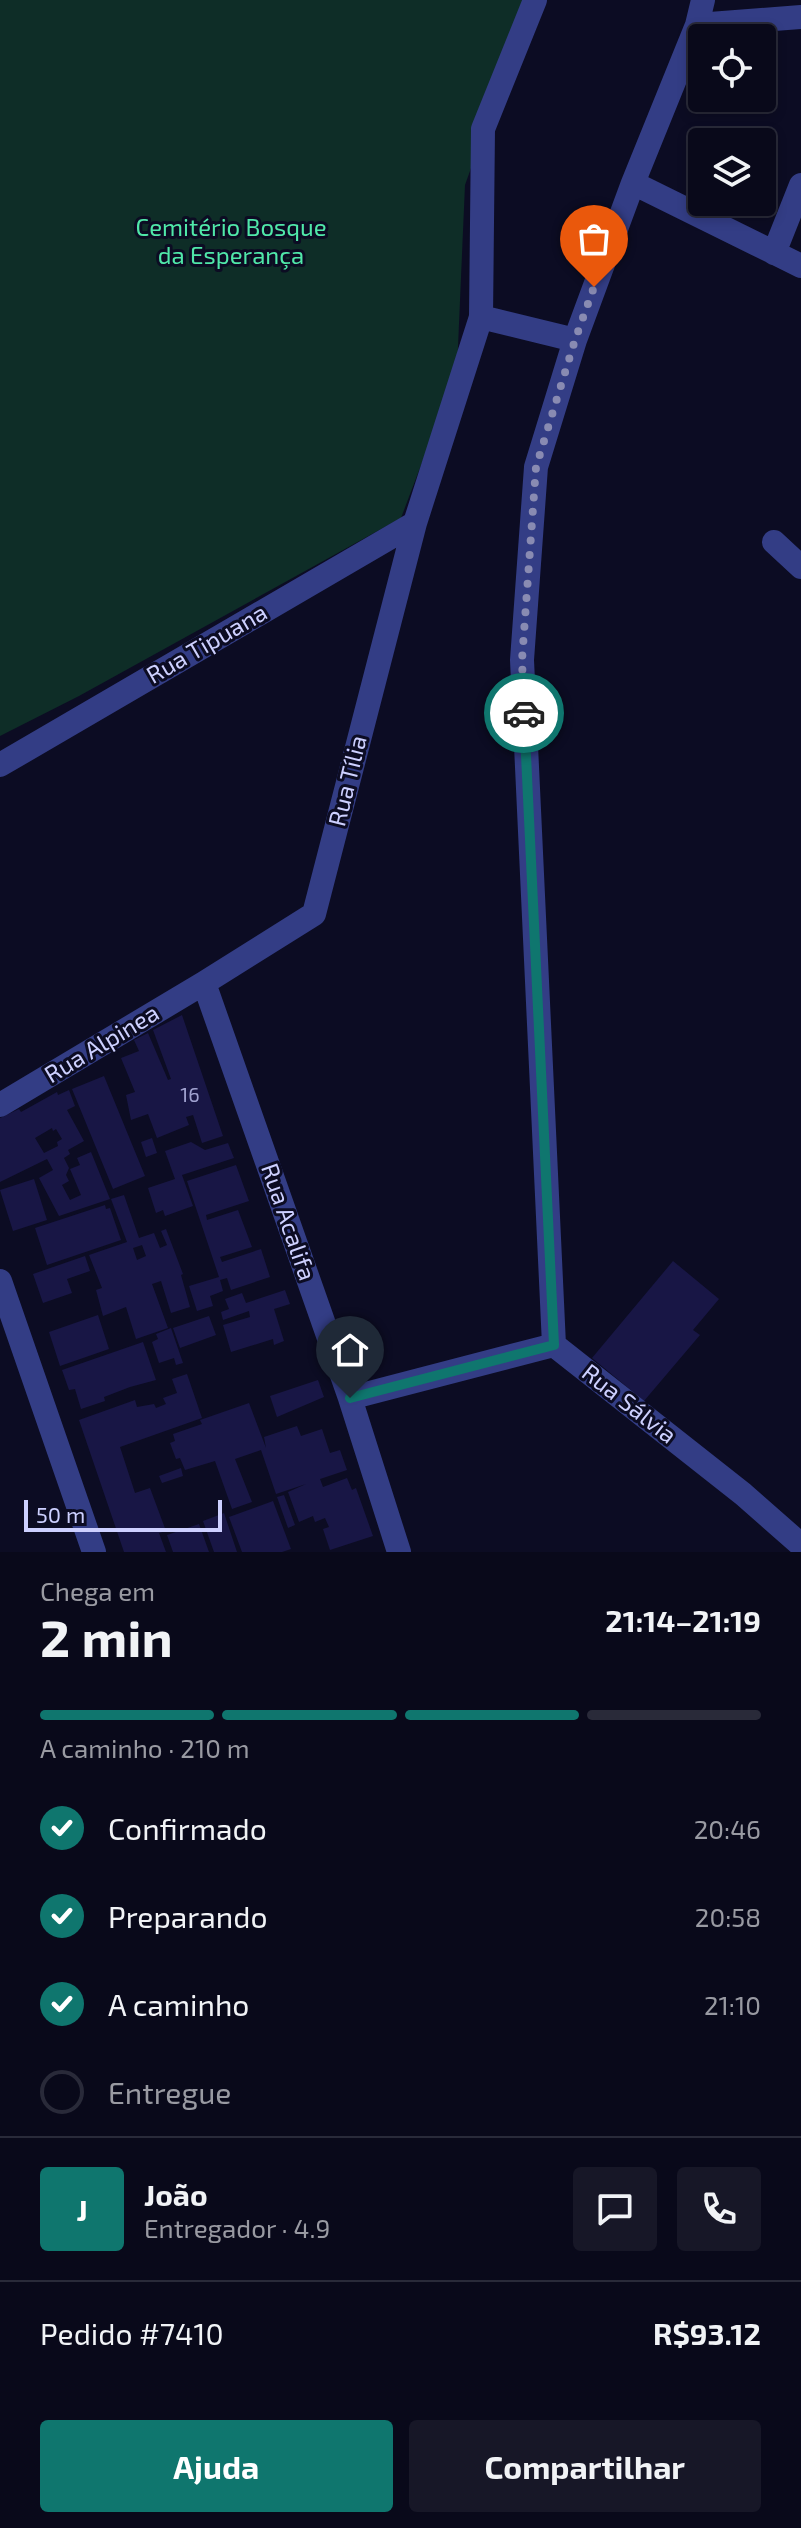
<!DOCTYPE html>
<html lang="pt">
<head>
<meta charset="utf-8">
<style>
	body { margin:0; font-family:"Exo 2",sans-serif; background:#171727; color:#f1f3f6; height:100vh; display:flex; flex-direction:column; font-size:30px; white-space:nowrap }
	* { box-sizing:border-box; margin:0 }
	p { font-size:26px; color:#999aa2 }
	.icon { flex:none; width:44px; height:44px; fill:none; stroke:currentColor; stroke-width:2; stroke-linecap:round; stroke-linejoin:round }
	.map { position:relative; height:1552px; overflow:hidden }
	.sheet { display:flex; flex-direction:column; background:#09091a; flex:1 }
	.sheet>* { flex:none }
	.fabs { position:absolute; left:688px; top:24px; display:grid; gap:16px }
	.fabs a { display:grid; place-items:center; width:88px; height:88px; border-radius:8px; background:#09091a; box-shadow:0 4px 12px #0003,0 0 0 2px #292a39; font-size:40px }
	.scale { position:absolute; left:24px; bottom:20px; width:198px; box-sizing:border-box; padding-left:8px; border:4px solid #cdd0ff; border-top:0; font-size:22px; line-height:28px; white-space:nowrap; color:#cdd0ff; -webkit-text-stroke:6px #0c0c23; paint-order:stroke }
	.pin { position:absolute; display:grid; place-items:center; width:68px; height:68px; color:#fff; margin:-82px -34px; border-radius:50% 50% 50% 0; rotate:-45deg; box-shadow:0 0 8px #0007 }
	.pin .icon { rotate:45deg }
	.courier { position:absolute; display:grid; place-items:center; width:80px; height:80px; margin:-40px; border:6px solid #0f766e; border-radius:50%; background:#fff; color:#222; box-shadow:0 2px 10px #0007 }
	.summary em { font-style:normal; font-weight:700 }
	.summary div { display:flex; flex-direction:column-reverse }
	.summary { display:flex; align-items:center; justify-content:space-between; height:136px; padding:0 40px }
	h1 { font-size:52px; font-weight:700; line-height:60px }
	.bar { display:grid; grid-template-columns:repeat(4,1fr); gap:12px 8px; align-content:center; height:96px; padding:0 40px }
	.bar i { height:10px; border-radius:6px; background:#292a39 }
	.bar .active { background:#0f766e }
	.bar p { grid-column:span 4 }
	.line { display:flex; align-items:center; gap:20px; padding:0 40px; border-top:2px solid #292a39 }
	.line div { flex:1 }
	.round { display:grid; place-items:center; flex:none; width:84px; height:84px; border-radius:8px; background:#171727 }
	ol { padding:0 40px; list-style:none }
	li { display:flex; align-items:center; gap:24px; height:88px }
	li p { margin-inline-start:auto }
	li .icon { padding:8px; border-radius:50%; background:#0f766e; color:#fff; stroke-width:4 }
	li:last-child { color:#999aa2 }
	li i { width:44px; height:44px; border:4px solid #292a39; border-radius:50% }
	.cta { display:flex; gap:16px; margin-top:auto; padding:16px 40px }
	.cta a { flex:1; height:92px; border-radius:8px; background:#0f766e; color:#fff; font-size:32px; font-weight:700; line-height:92px; text-align:center }
	.cta a+a { background:#171727; color:#f1f3f6 }
	.map>svg:first-child { display:block }
	.green { fill:#0e2d27 }
	.building { fill:#181645; fill-rule:evenodd }
	.lines { fill:none; stroke-linecap:round; stroke-linejoin:round }
	.minor { stroke:#333d85; stroke-width:24 }
	.done { stroke:#898bb2; stroke-width:8; stroke-dasharray:0 14.4 }
	.route { stroke:#0f766e; stroke-width:10 }
	.labels { text-anchor:middle; stroke-width:6; stroke-linejoin:round; paint-order:stroke }
	.number-label { font-size:20px; fill:#a0a2d0 }
	.park-label { font-size:24px; fill:#50e8a9; stroke:#0c0c23 }
	.street-label { font-size:24px; fill:#cdd0ff; stroke:#0c0c23 }
</style>
</head>
<body>
<div class="map">
<svg width="801" height="1552" viewBox="0 0 801 1552">
	<rect width="100%" height="100%" fill="#0c0c23"/>
	<path class="green" d="M0,0h531l-66,185 -8,185 -56,148 -322,178 -79,40z"/>
	<path class="building" d="M182,1015l41,121 -21,7 -9,-28 -7,2 3,8 -32,13 -9,-24 -17,6 -5,-25 9,-3 -14,-34 18,-7 -5,-11 14,-7 20,47 3,-1 -18,-49z
		M104,1076l41,100 -32,13 -41,-100z
		M69,1090l6,16 -8,4 17,31 -16,9 2,4 -6,4 5,10 -3,7 3,6 -7,4 8,15 11,-5 -11,-26 10,-4 -3,-7 14,-6 19,47 -51,17 -20,-38 14,-8 -6,-11 -47,23v-64l19,-9 2,3 36,-20 1,3zM52,1128l1,3 3,-2 6,10 -5,3 1,4 -14,7 -9,-15z
		M152,1138l5,15 -11,4 -5,-15z
		M191,1142l14,8 23,-7 6,15 -52,17 11,31 -28,10 -2,-6 -7,3 -8,-25 27,-9 -10,-28z
		M236,1165l13,36 -43,14 1,5 31,-10 14,37 -32,10 2,5 39,-13 9,28 -39,13 -4,-12 -7,2 3,11 -13,5 3,10 -16,5 -8,-25 30,-9 -32,-96z
		M34,1179l13,41 -34,11 -13,-41z
		M124,1195l15,43 15,-5 6,15 7,-3 -6,-14 5,-2 17,45 -2,1 9,32 -19,6 -10,-32 -9,3 16,44 -32,11 -10,-32 -23,9 -7,-26 6,-2 -13,-33 38,-13 -16,-43zM142,1245l4,11 -9,4 -4,-12z
		M105,1205l1,4 4,-1 11,32 -74,25 -12,-37z
		M85,1256l5,15 -23,8 5,14 -29,10 -10,-29z
		M673,1261l46,38 -26,31 7,5 -56,66 -52,-43z
		M285,1290l5,14 -16,5 10,32 -10,4 -1,-6 -42,13 -8,-27 27,-8 -1,-6 -26,9 -2,-8 8,-3 -4,-10 17,-6 4,10z
		M98,1315l11,34 -49,17 -11,-34z
		M209,1316l7,19 -36,13 -7,-20z
		M171,1328l12,35 -7,2 -2,-7 -15,5 -7,-21 6,-3 -2,-5z
		M143,1342l13,38 -26,7 -26,10 1,4 -24,8 -6,-20 -6,1 -7,-20z
		M187,1374l15,44 -82,29 15,46 15,-5 16,43 -7,2 7,19h-42l-45,-132 56,-20 2,7 17,-3 2,4 10,-4 -3,-6 14,-5 -5,-14z
		M318,1380l6,17 -47,20 -7,-21z
		M249,1403l17,45 -2,-11 33,-11 4,10 21,-7 8,24 10,-3 7,20 -27,9 3,8 24,-9 5,12 4,-2 17,48 -43,14 -7,-21 6,-2 -4,-9 -10,4 -2,-6 -14,6 -11,-30 18,-8 -30,10 -15,-44 -26,9 17,43 -20,7 -17,-48 -30,9 -5,-12 -4,1 -6,-16 5,-2 -2,-7 29,-10 -2,-4z
		M181,1468l2,8 -21,7 -3,-7z
		M284,1495l11,30 -7,3 -11,-31z
		M273,1501l18,48 -9,3h-40l-13,-35z
		M224,1513l13,39h-23l-11,-31z
		M199,1524l10,28h-36l-6,-17z"/>
	<g class="lines">
		<path class="minor" d="M703,0l-6,25 -64,158 -58,157 -39,127 -14,193 32,685 189,149 58,51
			M697,25l104,-8
			M633,183l168,83
			M774,253l27,-68
			M481,317l94,23
			M774,542l27,25
			M0,765l415,-242
			M204,983l146,415 49,154
			M0,1105l204,-122 110,-69 101,-391 66,-206 2,-188 52,-129
			M0,1281l94,271
			M350,1398l204,-53"/>
	</g>
	<g class="lines">
		<path class="done" d="M524,713l-2,-53 14,-193 39,-127 19,-53"/>
		<path class="route" d="M350,1398l204,-53 -30,-632"/>
	</g>
	<g class="labels">
		<g class="number-label">
			<text x="190" y="1102">16</text>
		</g>
		<g class="park-label">
			<text x="231" y="236">Cemitério Bosque<tspan x="231" dy="28">da Esperança</tspan></text>
		</g>
		<g class="street-label">
			<text transform="translate(207 644) rotate(-30)" y="8">Rua Tipuana</text>
			<text transform="translate(348 781) rotate(-76)" y="8">Rua Tília</text>
			<text transform="translate(102 1044) rotate(-31)" y="8">Rua Alpinea</text>
			<text transform="translate(288 1222) rotate(71)" y="8">Rua Acalifa</text>
			<text transform="translate(629 1404) rotate(38)" y="8">Rua Sálvia</text>
		</g>
	</g>
</svg>
<div class="fabs">
<a><svg class="icon" aria-label="locate" viewBox="0 0 24 24"><circle cx="12" cy="12" r="6"/><path d="M12 2v4M12 18v4M2 12h4M18 12h4"/></svg></a>
<a><svg class="icon" aria-label="layers" viewBox="0 0 24 24"><path d="M12 4l9 5-9 5-9-5zM3 14l9 5 9-5"/></svg></a>
</div>
<div class="scale">50 m</div>
<div class="pin" style="left:594px;top:287px;background:#ea580c"><svg class="icon" aria-label="bag" viewBox="0 0 24 24"><path d="M5 8h14l-1 12H6zM9 8a3 3 0 0 1 6 0"/></svg></div>
<div class="pin" style="left:350px;top:1398px;background:#1f2937"><svg class="icon" aria-label="home" viewBox="0 0 24 24"><path d="M3 11l9-7 9 7M6 9v11h12V9"/></svg></div>
<div class="courier" style="left:524px;top:713px"><svg class="icon" aria-label="car" viewBox="0 0 24 24"><path d="M5 17H2v-5l4-1 3-4h7l3 4 3 1v5h-3M9 17h6M6 11h13"/><circle cx="7" cy="17" r="2"/><circle cx="17" cy="17" r="2"/></svg></div>
</div>
<section class="sheet">
<div class="summary"><div><h1>2 min</h1><p>Chega em</p></div><em>21:14–21:19</em></div>
<div class="bar"><i class="active"></i><i class="active"></i><i class="active"></i><i></i><p>A caminho · 210 m</p></div>
<ol>
<li><svg class="icon" aria-label="check" viewBox="0 0 24 24"><path d="M5 12l5 5 9-10"/></svg>Confirmado<p>20:46</p></li>
<li><svg class="icon" aria-label="check" viewBox="0 0 24 24"><path d="M5 12l5 5 9-10"/></svg>Preparando<p>20:58</p></li>
<li><svg class="icon" aria-label="check" viewBox="0 0 24 24"><path d="M5 12l5 5 9-10"/></svg>A caminho<p>21:10</p></li>
<li><i></i>Entregue</li>
</ol>
<div class="line" style="height:144px"><b class="round" style="background:#0f766e;color:#fff">J</b><div><b>João</b><p>Entregador · 4.9</p></div><a class="round"><svg class="icon" aria-label="chat" viewBox="0 0 24 24"><path d="M4 5h16v11H9l-5 4z"/></svg></a><a class="round"><svg class="icon" aria-label="phone" viewBox="0 0 24 24"><path d="M5 4h4l2 5-3 2q2 4 5 5l2-3 5 2v4C11 20 4 13 5 4z"/></svg></a></div>
<div class="line" style="height:104px"><div>Pedido #7410</div><b>R$93.12</b></div>
<div class="cta"><a>Ajuda</a><a>Compartilhar</a></div>
</section>
</body>
</html>
